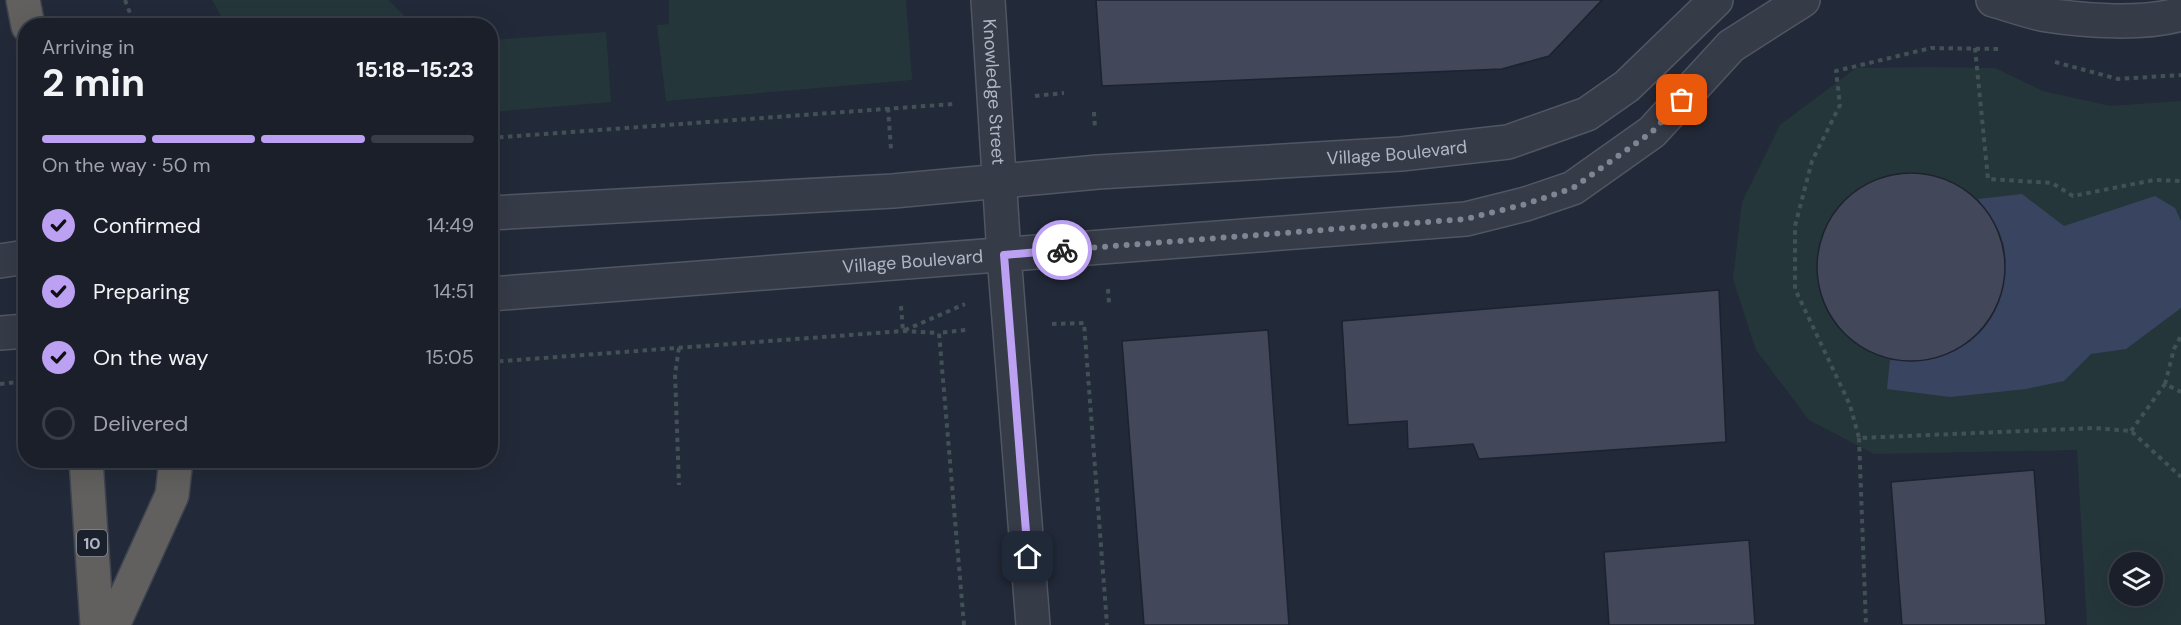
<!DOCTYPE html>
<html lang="en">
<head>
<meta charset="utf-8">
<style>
	body { margin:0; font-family:"DM Sans",sans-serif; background:#232732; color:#f1f3f6; height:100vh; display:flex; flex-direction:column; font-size:22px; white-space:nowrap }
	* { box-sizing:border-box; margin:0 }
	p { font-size:20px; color:#9fa2a8 }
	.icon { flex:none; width:33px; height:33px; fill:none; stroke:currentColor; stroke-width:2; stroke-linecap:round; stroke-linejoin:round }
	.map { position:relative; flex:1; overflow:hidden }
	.drawer { position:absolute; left:18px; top:18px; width:480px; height:450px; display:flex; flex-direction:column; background:#1a1f2a; border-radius:24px; box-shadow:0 6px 24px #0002,0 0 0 2px #383d47 }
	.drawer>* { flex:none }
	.controls { position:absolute; left:2109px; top:552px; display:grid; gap:12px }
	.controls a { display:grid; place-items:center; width:54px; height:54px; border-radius:50%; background:#1a1f2a; box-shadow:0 6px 24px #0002,0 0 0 2px #383d47; font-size:30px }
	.pin { position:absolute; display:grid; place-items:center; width:51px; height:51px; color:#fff; margin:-26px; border-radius:12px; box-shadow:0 3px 9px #0006 }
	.courier { position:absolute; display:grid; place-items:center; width:60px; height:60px; margin:-30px; border:4px solid #bca0f2; border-radius:50%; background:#fff; color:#222; box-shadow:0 2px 8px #0007 }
	.overview em { font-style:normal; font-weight:700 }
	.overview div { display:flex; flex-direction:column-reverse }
	.overview { display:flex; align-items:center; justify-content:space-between; height:102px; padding:0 24px }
	h1 { font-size:39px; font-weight:700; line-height:45px }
	.bar { display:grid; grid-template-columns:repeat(4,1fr); gap:9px 6px; align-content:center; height:72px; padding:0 24px }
	.bar i { height:8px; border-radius:4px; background:#383d47 }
	.bar .on { background:#bca0f2 }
	.bar p { grid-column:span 4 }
	ol { padding:0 24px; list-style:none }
	li { display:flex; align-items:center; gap:18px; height:66px }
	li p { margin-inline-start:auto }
	li .icon { padding:6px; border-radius:50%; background:#bca0f2; color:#111; stroke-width:4 }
	li:last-child { color:#9fa2a8 }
	li i { width:33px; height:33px; border:3px solid #383d47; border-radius:50% }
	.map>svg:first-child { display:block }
	.green { fill:#25363a; fill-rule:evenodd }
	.water { fill:#394460 }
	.building { fill:#424859; stroke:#1d222f; stroke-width:1.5 }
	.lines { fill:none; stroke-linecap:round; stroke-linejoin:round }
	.minor-casing { stroke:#515663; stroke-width:36 }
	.tertiary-casing { stroke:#515663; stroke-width:36 }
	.trunk-casing { stroke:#3e4350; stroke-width:36 }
	.path { stroke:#425156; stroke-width:4; stroke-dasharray:4.5 4.5; stroke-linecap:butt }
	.minor { stroke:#363b48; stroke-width:33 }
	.tertiary { stroke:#363b48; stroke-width:33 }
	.trunk { stroke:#61605e; stroke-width:33 }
	.done { stroke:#7f8593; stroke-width:6; stroke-dasharray:0 10.8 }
	.route { stroke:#bca0f2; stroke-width:8 }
	.labels { text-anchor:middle; stroke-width:5; stroke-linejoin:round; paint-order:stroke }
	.shield { fill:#1b202d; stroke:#848997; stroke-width:1.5 }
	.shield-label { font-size:16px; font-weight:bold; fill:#b1b6c4 }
	.street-label { font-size:18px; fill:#b1b6c4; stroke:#1b202d }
</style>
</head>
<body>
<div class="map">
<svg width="2181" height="625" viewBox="0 0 2181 625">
	<rect width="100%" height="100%" fill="#222938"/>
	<path class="green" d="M212,0h177l24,25h-187z
		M669,0h237l6,80 -246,21 -9,-76 12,-1z
		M606,32l5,70 -120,10v-72z
		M1926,67l69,1 48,23 67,15 71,-5v524h-94l-10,-175 -203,4 -65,-34 -53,-70 -23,-71 9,-77 38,-77 76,-57zM2120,562h32v34h-32z"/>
	<path class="water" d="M2022,194l42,32 91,-30 20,12 6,13v87l-55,41 -35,5 -27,27 -38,8 -76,8 -63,-8 3,-29c55,4 103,-17 113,-76 2,-13 4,-28 0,-41 -5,-17 -15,-30 -25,-44z"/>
	<path class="building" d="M1096,0h506l-53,56 -47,13 -400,17z
		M1817 267a94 94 0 1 1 188 0a94 94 0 1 1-188 0Z
		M1719,290l7,152 -247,17 -6,-15 -65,5 -1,-28 -59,4 -6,-104z
		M1268,330l21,295h-145l-22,-284z
		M2034,470l12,155h-144l-11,-143z
		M1749,540l6,85h-146l-5,-73z"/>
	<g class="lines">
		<defs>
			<g id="minor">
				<path id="s1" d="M988,0l16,255 29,370"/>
			</g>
			<g id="tertiary">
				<path d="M1993,0c18,5 36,12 54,15 38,6 97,10 134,-1"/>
				<path id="s2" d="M490,213l403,-22 205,-19 303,-18 107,-12 79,-28 40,-28 89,-86"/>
				<path d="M0,261l26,-4"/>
				<path id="s3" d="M490,294l976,-75 60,-15 47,-16 79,-56 79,-86 72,-46"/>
				<path d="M0,333l26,-2"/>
			</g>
			<path id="trunk" d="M23,0l5,26
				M86,460l11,165
				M113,625l59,-130 4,-35"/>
		</defs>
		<use href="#minor" class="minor-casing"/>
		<use href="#tertiary" class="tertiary-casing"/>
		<use href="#trunk" class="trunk-casing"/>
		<path class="path" d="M125,0l10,26
			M1975,48l13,131 64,4 21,13 81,-16 27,1
			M1998,49l-67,-1 -95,23 4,34 -28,56 -17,65v63l55,116 9,33 235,-10 37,3 50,46
			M2055,62l63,17 63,-4
			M1035,96l29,-3
			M888,108l3,41
			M1094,112l1,17
			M490,138l463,-34
			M1108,289l1,14
			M901,306l2,25 62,-27
			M1052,324l32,-1 23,302
			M679,348l-4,26 4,111
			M490,362l413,-31 36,2
			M0,384l26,-3
			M2165,384l9,-35 7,-13
			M2131,431l34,-47 16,8
			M1859,438l7,187
			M964,625l-25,-292 27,-3"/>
		<use href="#minor" class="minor"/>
		<use href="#tertiary" class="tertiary"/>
		<use href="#trunk" class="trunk"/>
	</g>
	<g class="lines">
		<path class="done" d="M1062,250l404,-31 60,-15 47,-16 79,-56 30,-32"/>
		<path class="route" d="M1028,557l-24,-302 58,-5"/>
	</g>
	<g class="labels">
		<rect class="shield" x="77" y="530" width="30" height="26" rx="4.5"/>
		<g class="shield-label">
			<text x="92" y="549">10</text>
		</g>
		<g class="street-label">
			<text dy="6" stroke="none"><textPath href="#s1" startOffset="92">Knowledge Street</textPath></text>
			<text dy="6" stroke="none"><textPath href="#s2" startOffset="909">Village Boulevard</textPath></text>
			<text dy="6" stroke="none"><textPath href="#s3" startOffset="424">Village Boulevard</textPath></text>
		</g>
	</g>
</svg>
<div class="controls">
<a><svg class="icon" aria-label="layers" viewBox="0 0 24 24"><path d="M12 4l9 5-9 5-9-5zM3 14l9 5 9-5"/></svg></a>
</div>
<div class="pin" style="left:1682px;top:100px;background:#ea580c"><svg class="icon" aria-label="bag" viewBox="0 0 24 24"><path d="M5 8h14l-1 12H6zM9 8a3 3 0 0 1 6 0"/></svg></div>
<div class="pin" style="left:1028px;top:557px;background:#1f2937"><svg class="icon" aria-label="home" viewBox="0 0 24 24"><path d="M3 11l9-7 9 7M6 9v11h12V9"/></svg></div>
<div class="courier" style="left:1062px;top:250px"><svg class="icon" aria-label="bike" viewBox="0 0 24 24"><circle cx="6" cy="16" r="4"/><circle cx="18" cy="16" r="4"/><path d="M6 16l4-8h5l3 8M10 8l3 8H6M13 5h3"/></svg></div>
<section class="drawer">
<div class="overview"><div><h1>2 min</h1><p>Arriving in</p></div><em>15:18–15:23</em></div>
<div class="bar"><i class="on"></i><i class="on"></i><i class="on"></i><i></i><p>On the way · 50 m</p></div>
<ol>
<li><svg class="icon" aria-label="check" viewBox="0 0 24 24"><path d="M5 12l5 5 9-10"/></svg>Confirmed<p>14:49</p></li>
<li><svg class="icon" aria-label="check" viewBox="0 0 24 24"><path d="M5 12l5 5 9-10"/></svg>Preparing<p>14:51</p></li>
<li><svg class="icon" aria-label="check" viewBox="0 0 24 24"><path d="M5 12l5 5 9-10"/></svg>On the way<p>15:05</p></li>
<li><i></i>Delivered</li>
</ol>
</section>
</div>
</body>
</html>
